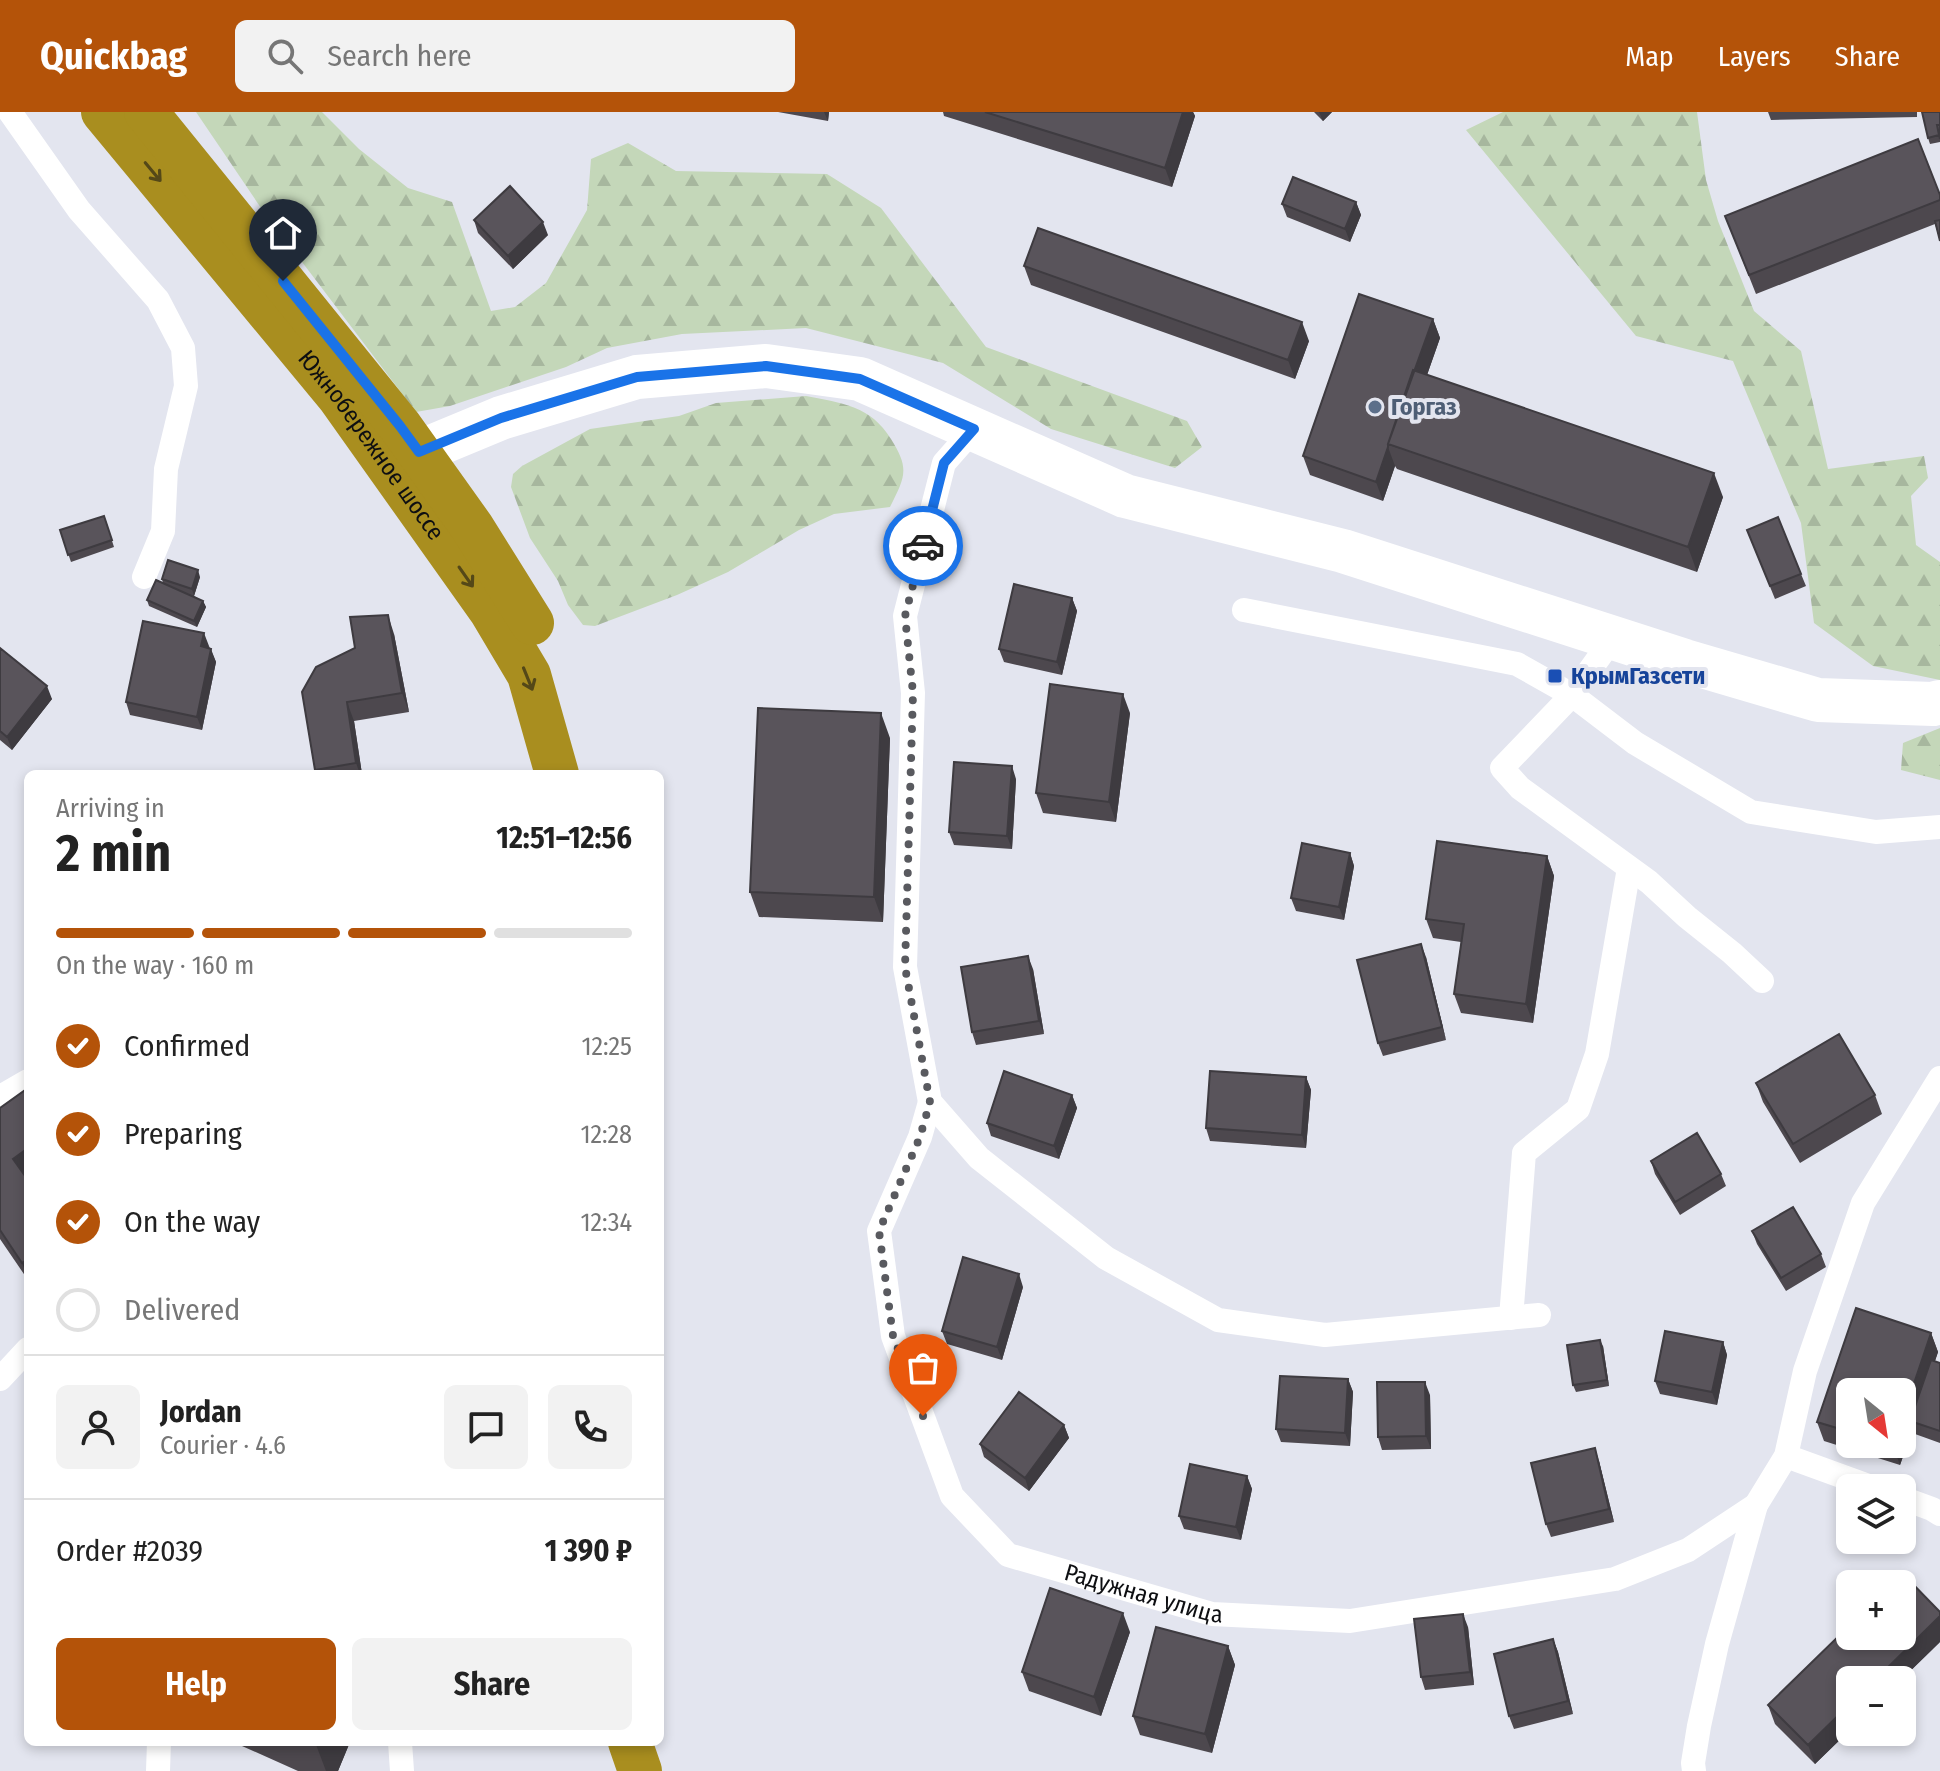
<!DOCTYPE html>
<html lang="en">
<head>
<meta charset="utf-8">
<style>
	body { margin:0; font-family:"Fira Sans Condensed",sans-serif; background:#f2f2f2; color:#222; height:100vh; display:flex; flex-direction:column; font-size:30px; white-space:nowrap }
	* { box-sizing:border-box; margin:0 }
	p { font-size:26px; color:#767676 }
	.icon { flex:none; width:44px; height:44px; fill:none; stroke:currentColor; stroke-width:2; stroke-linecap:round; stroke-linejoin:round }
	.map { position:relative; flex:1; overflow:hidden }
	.side { position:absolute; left:24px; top:658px; width:640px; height:976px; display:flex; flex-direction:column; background:#fff; border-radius:12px; box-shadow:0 4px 12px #0003 }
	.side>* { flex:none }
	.needle { width:52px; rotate:150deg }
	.tools { position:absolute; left:1836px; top:1266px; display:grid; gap:16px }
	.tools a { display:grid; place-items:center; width:80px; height:80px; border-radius:12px; background:#fff; box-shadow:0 4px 12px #0003; font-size:40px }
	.pin { position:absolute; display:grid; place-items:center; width:68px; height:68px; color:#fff; margin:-82px -34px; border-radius:50% 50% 50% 0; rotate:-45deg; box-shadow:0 0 8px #0007 }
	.pin .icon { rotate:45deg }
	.courier { position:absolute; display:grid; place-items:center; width:80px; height:80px; margin:-40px; border:6px solid #1a73e8; border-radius:50%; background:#fff; color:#222; box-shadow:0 2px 10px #0007 }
	.head em { font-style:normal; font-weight:700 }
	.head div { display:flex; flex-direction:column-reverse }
	.head { display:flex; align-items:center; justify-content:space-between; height:136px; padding:0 32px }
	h1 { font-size:52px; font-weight:700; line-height:60px }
	.bar { display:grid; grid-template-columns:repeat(4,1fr); gap:12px 8px; align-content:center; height:96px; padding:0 32px }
	.bar i { height:10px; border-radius:6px; background:#e0e0e0 }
	.bar .current { background:#b45309 }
	.bar p { grid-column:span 4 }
	.line { display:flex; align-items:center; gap:20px; padding:0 32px; border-top:2px solid #e0e0e0 }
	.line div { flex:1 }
	.round { display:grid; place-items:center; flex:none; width:84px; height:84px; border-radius:12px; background:#f2f2f2 }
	ol { padding:0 32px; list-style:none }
	li { display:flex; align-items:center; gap:24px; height:88px }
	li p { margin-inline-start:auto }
	li .icon { padding:8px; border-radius:50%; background:#b45309; color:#fff; stroke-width:4 }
	li:last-child { color:#767676 }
	li i { width:44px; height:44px; border:4px solid #e0e0e0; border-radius:50% }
	.primary-button { display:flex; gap:16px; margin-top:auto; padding:16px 32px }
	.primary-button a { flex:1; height:92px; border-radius:12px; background:#b45309; color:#fff; font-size:32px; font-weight:700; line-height:92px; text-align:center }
	.primary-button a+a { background:#f2f2f2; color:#222 }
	header { display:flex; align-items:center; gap:48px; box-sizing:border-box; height:112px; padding:0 40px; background:#b45309; color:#fff }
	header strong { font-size:38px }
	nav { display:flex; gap:44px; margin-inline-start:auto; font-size:28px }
	.search { width:560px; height:72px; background:#f2f2f2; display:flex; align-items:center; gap:20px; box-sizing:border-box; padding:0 28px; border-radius:12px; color:#767676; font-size:30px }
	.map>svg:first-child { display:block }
	.forest { fill:url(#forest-firs) }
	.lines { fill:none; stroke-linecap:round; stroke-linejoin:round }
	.lane { stroke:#fff; stroke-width:24 }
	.street { stroke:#fff; stroke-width:44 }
	.highway { stroke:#a98e1f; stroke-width:44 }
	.wall { fill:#4d484e; fill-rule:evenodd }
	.shaded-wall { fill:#3e3b40 }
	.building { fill:#59545b; stroke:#3e3b40; stroke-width:2 }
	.oneway { stroke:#544818 }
	.done { stroke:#595a5f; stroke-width:8; stroke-dasharray:0 14.4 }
	.route { stroke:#1a73e8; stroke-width:10 }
	.service-dot { fill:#5c6f8a; stroke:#e3e5ef; stroke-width:3 }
	.transit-dot { fill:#1a4fb4; stroke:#e3e5ef; stroke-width:3 }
	.labels { text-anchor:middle; stroke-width:8; stroke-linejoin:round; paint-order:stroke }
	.service-label { font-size:24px; font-weight:bold; fill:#4e5e75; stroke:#e3e5ef; text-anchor:start }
	.street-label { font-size:24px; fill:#0e0f12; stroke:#e3e5ef }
	.transit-label { font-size:24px; font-weight:bold; fill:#164399; stroke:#e3e5ef; text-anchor:start }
</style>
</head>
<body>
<header>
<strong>Quickbag</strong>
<div class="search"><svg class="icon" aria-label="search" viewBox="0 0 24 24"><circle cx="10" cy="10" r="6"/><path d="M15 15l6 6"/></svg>Search here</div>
<nav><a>Map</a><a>Layers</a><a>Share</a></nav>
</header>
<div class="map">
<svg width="1940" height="1659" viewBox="0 0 1940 1659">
	<defs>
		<pattern id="forest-firs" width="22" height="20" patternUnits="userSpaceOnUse" patternTransform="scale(2)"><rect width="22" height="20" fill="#c4d7b9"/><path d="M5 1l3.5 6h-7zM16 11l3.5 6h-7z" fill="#a7b79e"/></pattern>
	</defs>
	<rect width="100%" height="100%" fill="#e3e5ef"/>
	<path class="forest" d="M196,0h126l37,37 49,39 44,14 39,109 24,-4 31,-24 41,-73 4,-51 37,-16 48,28 151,3 54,34 105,139 201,74 15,26 -27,21 -124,-39 -108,-66 -137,-35 -124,6 -75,14 -41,19 -116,39 -34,6 -155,-204z
		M1503,0h194l9,68 12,41 36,90 47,40 27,118 96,-13 4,22 -17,18 5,49 24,17v118l-67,-14 -59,-43 -13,-100 -68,-162 -97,-25 -170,-206z
		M806,284c36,7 65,10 85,43 19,30 14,38 -1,68l-56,7 -35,16 -71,42 -51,23 -82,31 -12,-1 -15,-20 -10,-24 -28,-43 -19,-51 2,-13 9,-8 68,-37 89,-13 37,-13z
		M1940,616v52l-39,-10 2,-27z"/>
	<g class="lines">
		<g class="lane">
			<path d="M10,0l69,98 79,90 25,48 3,38 -20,83 -3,62 -19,46"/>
			<path d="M974,317l-30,34 -39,153 8,77 -8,274 25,135 49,56 127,100 112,62 107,15 214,-20"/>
			<path d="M1244,498l273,54 55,31 63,48 116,69 125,20 64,-5"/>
			<path d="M1613,526l-41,57 -70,73 18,20 129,94 38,35 45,36 30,28"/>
			<path d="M0,985l28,-16"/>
			<path id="s1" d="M930,990l-10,35 -41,94 14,105 59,160 56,59 204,59 138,7 265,-42 73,-29 68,-45"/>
			<path d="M1511,1206l13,-165 54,-44 19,-55 32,-186"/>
			<path d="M0,1267l28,-30"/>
			<path d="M1786,1344l88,32"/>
			<path d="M1902,1386l30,11 8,5"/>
			<path d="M400,1630l2,29"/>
			<path d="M158,1659l1,-29"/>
			<path d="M1694,1659l-1,-8 6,-37 18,-82 39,-139 30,-49 19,-85 58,-168 77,-125"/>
		</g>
		<path class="street" d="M419,340l82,-34 136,-41 129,-11 94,13 265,117 218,55 342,110 133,39 115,4 7,-2"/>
		<g class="highway">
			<path id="s2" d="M103,0l236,285 152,214 38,64 28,99"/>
			<path d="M146,0l254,314 72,101 60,96"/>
			<path d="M630,1630l10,29"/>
		</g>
	</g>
	<path class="wall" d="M778,0h51l-1,9z
		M943,0h250l2,4 -23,71 -228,-71z
		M1314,0h18l-9,9z
		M1768,0h149v5l-146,3z
		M1940,0v30l-10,2 -2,-6z
		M1940,83v46l-5,-17 -179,70 -31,-78z
		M1356,90l5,13 -11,27 -63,-25 -5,-13z
		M474,108l74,15 -35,34 -35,-36z
		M1024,154l285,75 -14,38 -264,-94z
		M1433,207l7,19 -13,37 296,122 -26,75 -300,-103 -2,-3 -12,35 -73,-26 -7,-19z
		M104,404l10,31 -43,15 -11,-32z
		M1747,418l54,44 5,12 -31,13z
		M200,465l-6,19 9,5 3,6 -9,20 -48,-21 -2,-6 16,-17 -1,-4z
		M1072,486l5,13 -15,64 -58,-13 -5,-13z
		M394,522l15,78 -55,9 8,53h-46l-14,-82z
		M209,534l7,16 -14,68 -72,-15 -4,-13z
		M0,536l52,51 -40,51 -12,-10z
		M1130,601l-14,109 -73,-9 -7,-20z
		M890,626l-7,184 -124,-5 -9,-25z
		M1016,667l-4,70 -58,-4 -5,-13z
		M1350,741l4,13 -10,54 -48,-9 -5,-13z
		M1547,744l7,20 -21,147 -72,-10 -7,-19 7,-52 -28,-4 -7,-19z
		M1426,845l20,83 -63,16 -5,-13z
		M1033,857l11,65 -68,11 -4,-13z
		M1306,965l5,13 -5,58 -96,-7 -4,-13z
		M1756,971l119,12 7,19 -82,49 -37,-61z
		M28,976v84l-4,3 4,5v100l-28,-41v-131z
		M1072,983l5,13 -18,51 -68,-23 -4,-13z
		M1651,1049l70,13 5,12 -46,29 -25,-41z
		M1752,1119l69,23 5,13 -40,24 -29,-47z
		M1023,1175l-21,73 -55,-16 -5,-13z
		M1856,1196l75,25 7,19 -3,9 5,2v80l-25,-9 -2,-6 -13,37 -76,-24 -7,-19zM1850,1280h52v52h-52z
		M1723,1230l4,13 -10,50 -57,-11 -5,-13z
		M1603,1234l6,40 -33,6 -3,-7z
		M1348,1267l5,13 -3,54 -69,-4 -5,-13z
		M1430,1283l1,54 -49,1 -4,-13z
		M1064,1313l5,13 -40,53 -45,-34 -4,-13z
		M1599,1349l15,61 -63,15 -5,-13z
		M1247,1364l5,13 -11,51 -57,-11 -5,-13z
		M1468,1515l6,58 -49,5 -4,-13z
		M1130,1520l-29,84 -72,-25 -7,-19z
		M1553,1527l5,13 15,62 -59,15 -5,-13z
		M1940,1530l-39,38h-51v50l-35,34 -40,-40 -7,-19z
		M1228,1534l7,19 -23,88 -72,-18 -7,-19z
		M233,1630h117l-12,29h-40z"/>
	<path class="shaded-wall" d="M824,0h5l-1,9z
		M1183,0h10l2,4 -23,71 -7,-19z
		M1319,0h13l-9,9z
		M1356,90l5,13 -11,27 -5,-13z
		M543,110l5,13 -35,34 -5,-13z
		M1433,207l7,19 -39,111 -12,-4z
		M1302,210l7,19 -14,38 -7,-19z
		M1388,335l7,19 -12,35 -7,-19z
		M1714,361l9,24 -26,75 -9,-25z
		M198,458l2,7 -6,19 -2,-7z
		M1072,486l5,13 -15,64 -5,-13z
		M203,489l3,6 -9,20 -3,-6z
		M388,503l6,19 15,78 -7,-19z
		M204,521l5,13 -3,13 -5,-13z
		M211,537l5,13 -14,68 -5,-13z
		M47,574l5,13 -40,51 -5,-13z
		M1123,582l7,19 -14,109 -7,-20z
		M347,590l7,19 8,53h-2l-4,-11z
		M881,601l9,25 -7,184 -9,-25z
		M1012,654l4,13 -4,70 -5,-13z
		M1350,741l4,13 -10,54 -5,-13z
		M1547,744l7,20 -21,147 -7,-19z
		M1421,832l5,13 20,83 -4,-13z
		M1028,844l5,13 11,65 -5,-13z
		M1306,965l5,13 -5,58 -4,-13z
		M1072,983l5,13 -18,51 -5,-13z
		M28,1036v24l-8,6 -7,-19z
		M28,1147v19l-6,-15z
		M1019,1162l4,13 -21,73 -5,-13z
		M1931,1221l7,19 -24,71 -4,-2 3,7 -13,37 -7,-19 1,-2h8v-25z
		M1600,1228l3,6 6,40 -2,-6z
		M1723,1230l4,13 -10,50 -5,-13z
		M1348,1267l5,13 -3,54 -5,-13z
		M1425,1270l5,13 1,54 -5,-13z
		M1064,1313l5,13 -40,53 -4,-13z
		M1595,1336l4,13 15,61 -5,-13z
		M1247,1364l5,13 -11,51 -5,-13z
		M1123,1501l7,19 -29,84 -7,-19z
		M1463,1502l5,13 6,58 -4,-13z
		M1940,1504v26l-39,38h-26z
		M1553,1527l5,13 15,62 -5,-13z
		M1228,1534l7,19 -23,88 -7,-19z
		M1850,1592v26l-35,34 -7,-19z
		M315,1630h35l-12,29h-12z"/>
	<path class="building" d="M985,0h198l-18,56z
		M1922,0h18v13h-3l2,10 -11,3z
		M1937,13h3v14z
		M1918,27l22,56v5l-191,75 -24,-59z
		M1293,65l63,25 -11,27 -63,-25z
		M510,74l33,36 -35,34 -34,-36z
		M1940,108v21l-5,-20z
		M1038,116l264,94 -14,38 -264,-94z
		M1359,182l74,25 -45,125v3l-12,35 -73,-26z
		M1413,258l301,103 -26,74 -300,-103z
		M104,404l8,24 -44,15 -8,-25z
		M1778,405l23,57 -31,12 -23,-56z
		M168,448l30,10 -6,19 -30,-10z
		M156,468l47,21 -9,20 -47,-21z
		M1014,472l58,14 -15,64 -58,-13z
		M388,503l14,78 -55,9 9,61 -41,7 -13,-78 14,-25 39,-19 -5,-31z
		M143,509l61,12 -3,13 10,3 -14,68 -71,-15z
		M0,536l47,38 -40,51 -7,-6z
		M1050,572l73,10 -14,108 -73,-9z
		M758,596l123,5 -7,184 -124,-5z
		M954,650l58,4 -5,70 -58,-4z
		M1437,729l110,15 -21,148 -72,-10 10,-70 -38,-5z
		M1302,731l48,10 -11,54 -48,-9z
		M1421,832l21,83 -64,16 -21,-83z
		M1028,844l11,65 -67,11 -11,-65z
		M1839,922l36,61 -82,49 -37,-61z
		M1004,959l68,24 -18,51 -67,-23z
		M1210,959l96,6 -4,58 -96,-7z
		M28,976v60l-15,11 15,21v79l-6,4 -22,-33v-122z
		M1697,1021l24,41 -46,28 -24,-41z
		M1793,1095l28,47 -40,24 -29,-47z
		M963,1145l56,17 -22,73 -55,-16z
		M1856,1196l75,25 -29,86v-27h-52v40l-33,-10z
		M1665,1219l58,11 -11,50 -57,-11z
		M1600,1228l7,40 -34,5 -6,-40z
		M1931,1248l9,3v68l-30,-10z
		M1280,1264l68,3 -3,54 -69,-4z
		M1377,1270h48l1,54 -48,1z
		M1019,1280l45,33 -39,53 -45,-34z
		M1595,1336l14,61 -63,15 -15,-61z
		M1190,1352l57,12 -11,51 -57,-11z
		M1903,1462l37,38v4l-65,64h-25v24l-42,41 -40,-40 82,-80v11h52v-52h-10z
		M1050,1476l73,25 -29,84 -72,-25z
		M1463,1502l7,58 -49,5 -7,-58z
		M1156,1515l72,19 -23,88 -72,-18z
		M1553,1527l15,62 -59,15 -15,-62z"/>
	<defs><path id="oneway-shaft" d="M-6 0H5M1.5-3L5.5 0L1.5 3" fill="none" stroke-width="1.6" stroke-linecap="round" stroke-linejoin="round" transform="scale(2)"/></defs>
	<g class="oneway">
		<use href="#oneway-shaft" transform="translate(153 60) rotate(50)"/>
		<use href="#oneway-shaft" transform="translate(466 465) rotate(55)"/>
		<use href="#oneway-shaft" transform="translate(528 567) rotate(68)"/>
	</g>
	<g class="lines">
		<path class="done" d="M923,1304l-30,-80 -14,-105 41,-94 10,-35 -25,-135 8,-274 -8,-77 18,-70"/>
		<path class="route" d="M283,169l117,145 19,26 82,-34 136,-41 129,-11 94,13 114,50 -30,34 -21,83"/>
	</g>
	<circle class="service-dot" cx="1375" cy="295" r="8"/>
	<rect class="transit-dot" x="1547" y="556" width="16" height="16" rx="4"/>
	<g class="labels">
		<g class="service-label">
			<text x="1391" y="303">Горгаз</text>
		</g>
		<g class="street-label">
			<text dy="8" stroke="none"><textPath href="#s2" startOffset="428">Южнобережное шоссе</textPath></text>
			<text dy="8" stroke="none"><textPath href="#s1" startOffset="638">Радужная улица</textPath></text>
		</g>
		<g class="transit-label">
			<text x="1571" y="572">КрымГазсети</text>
		</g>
	</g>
</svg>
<div class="tools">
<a><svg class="needle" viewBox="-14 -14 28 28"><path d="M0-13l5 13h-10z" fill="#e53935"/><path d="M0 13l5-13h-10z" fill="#767676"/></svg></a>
<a><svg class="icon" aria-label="layers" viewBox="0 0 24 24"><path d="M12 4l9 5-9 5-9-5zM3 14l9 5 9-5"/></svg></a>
<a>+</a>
<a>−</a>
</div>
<div class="pin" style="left:923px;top:1304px;background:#ea580c"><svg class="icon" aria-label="bag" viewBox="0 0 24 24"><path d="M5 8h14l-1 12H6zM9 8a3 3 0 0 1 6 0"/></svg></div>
<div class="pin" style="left:283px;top:169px;background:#1f2937"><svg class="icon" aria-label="home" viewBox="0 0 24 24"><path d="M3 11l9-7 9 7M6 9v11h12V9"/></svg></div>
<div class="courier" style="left:923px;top:434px"><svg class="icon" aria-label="car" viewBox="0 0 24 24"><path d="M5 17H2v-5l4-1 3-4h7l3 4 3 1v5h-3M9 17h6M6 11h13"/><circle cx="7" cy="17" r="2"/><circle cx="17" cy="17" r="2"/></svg></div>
<section class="side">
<div class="head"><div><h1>2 min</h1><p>Arriving in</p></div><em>12:51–12:56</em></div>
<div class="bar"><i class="current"></i><i class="current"></i><i class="current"></i><i></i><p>On the way · 160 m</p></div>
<ol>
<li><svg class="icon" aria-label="check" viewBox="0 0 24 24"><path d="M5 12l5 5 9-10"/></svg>Confirmed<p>12:25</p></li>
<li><svg class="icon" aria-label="check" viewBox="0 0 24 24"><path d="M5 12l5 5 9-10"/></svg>Preparing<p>12:28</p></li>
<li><svg class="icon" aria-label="check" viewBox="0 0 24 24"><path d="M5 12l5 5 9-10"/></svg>On the way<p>12:34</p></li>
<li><i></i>Delivered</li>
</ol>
<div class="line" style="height:144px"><a class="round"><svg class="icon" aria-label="person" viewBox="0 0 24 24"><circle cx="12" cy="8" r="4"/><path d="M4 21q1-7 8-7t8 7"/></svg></a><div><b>Jordan</b><p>Courier · 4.6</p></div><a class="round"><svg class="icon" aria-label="chat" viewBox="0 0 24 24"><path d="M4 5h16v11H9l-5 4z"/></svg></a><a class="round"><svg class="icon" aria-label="phone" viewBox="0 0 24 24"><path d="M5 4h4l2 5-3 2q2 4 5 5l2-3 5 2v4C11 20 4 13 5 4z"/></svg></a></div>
<div class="line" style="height:104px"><div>Order #2039</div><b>1 390 ₽</b></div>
<div class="primary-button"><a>Help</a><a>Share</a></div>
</section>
</div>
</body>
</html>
